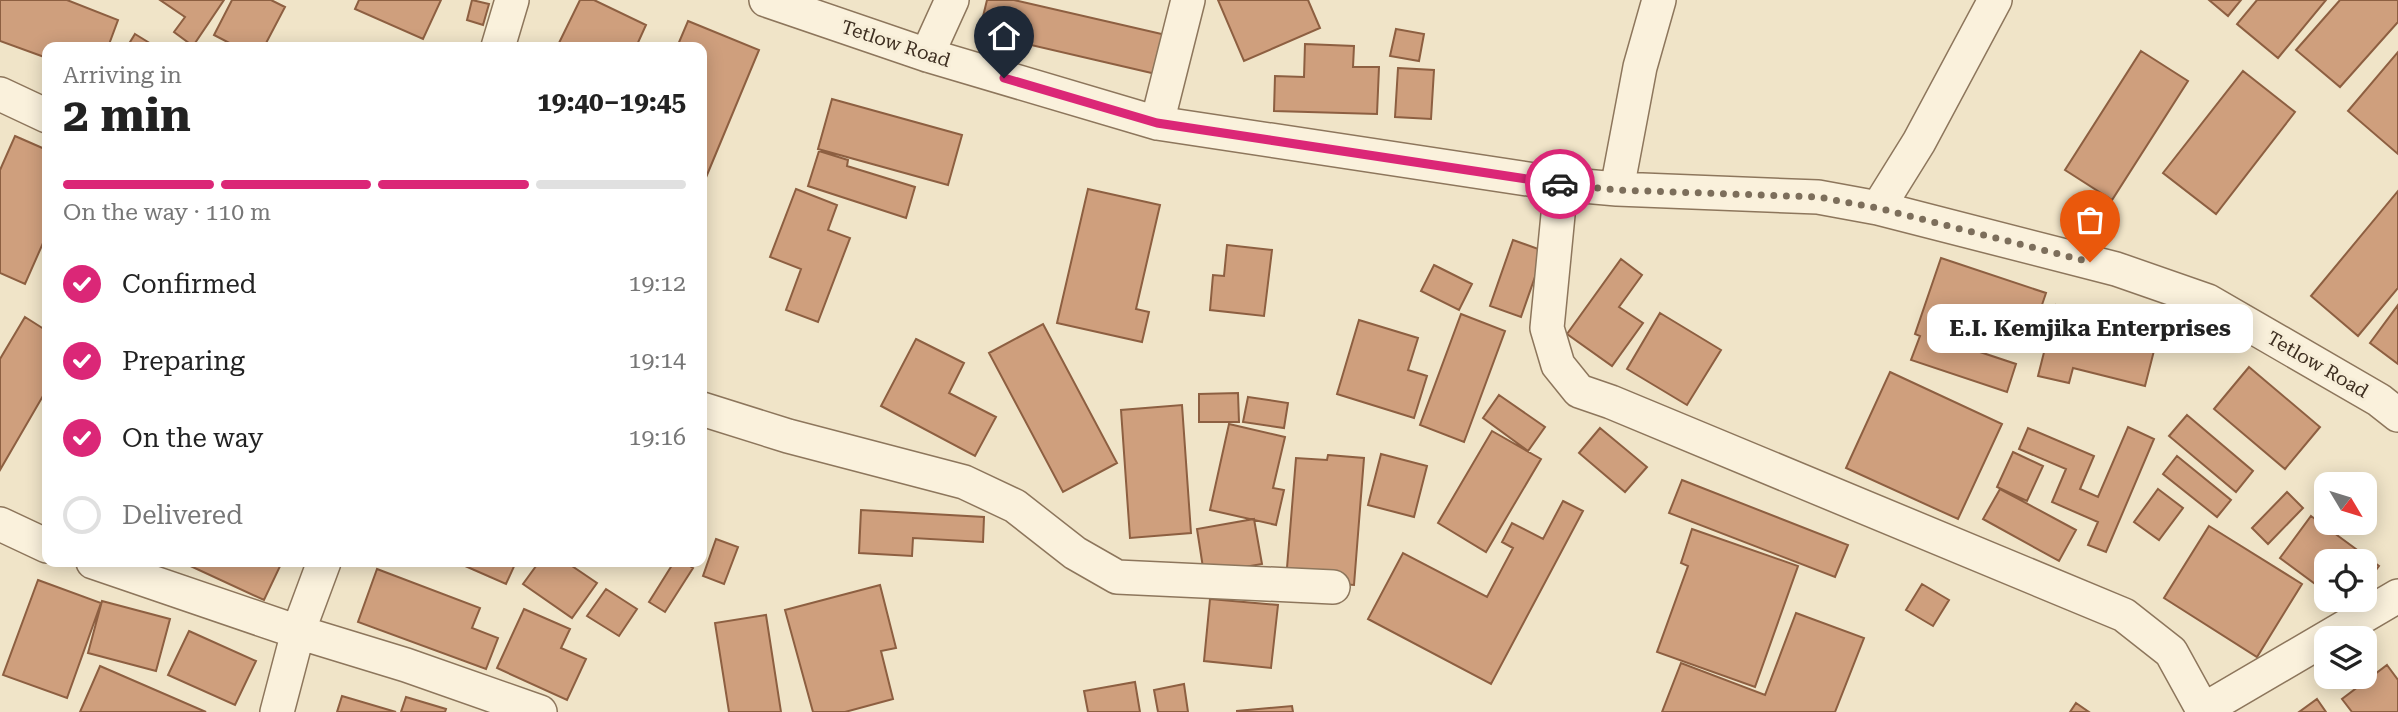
<!DOCTYPE html>
<html lang="en">
<head>
<meta charset="utf-8">
<style>
	body { margin:0; font-family:"Roboto Serif",serif; background:#f2f2f2; color:#222; height:100vh; display:flex; flex-direction:column; font-size:26px; white-space:nowrap }
	* { box-sizing:border-box; margin:0 }
	p { font-size:23px; color:#767676 }
	.icon { flex:none; width:38px; height:38px; fill:none; stroke:currentColor; stroke-width:2; stroke-linecap:round; stroke-linejoin:round }
	.map { position:relative; flex:1; overflow:hidden }
	.details { position:absolute; left:42px; top:42px; width:665px; height:525px; display:flex; flex-direction:column; background:#fff; border-radius:14px; box-shadow:0 4px 18px #0003 }
	.details>* { flex:none }
	.needle { width:46px; rotate:128deg }
	.buttons { position:absolute; left:2314px; top:472px; display:grid; gap:14px }
	.buttons a { display:grid; place-items:center; width:63px; height:63px; border-radius:14px; background:#fff; box-shadow:0 4px 18px #0003; font-size:35px }
	.pin { position:absolute; display:grid; place-items:center; width:60px; height:60px; color:#fff; margin:-72px -30px; border-radius:50% 50% 50% 0; rotate:-45deg; box-shadow:0 0 7px #0007 }
	.pin .icon { rotate:45deg }
	.courier { position:absolute; display:grid; place-items:center; width:70px; height:70px; margin:-35px; border:5px solid #db2777; border-radius:50%; background:#fff; color:#222; box-shadow:0 2px 9px #0007 }
	.bubble { position:absolute; height:49px; border-radius:14px; background:#fff; box-shadow:0 4px 18px #0003; font-size:23px; font-weight:700; line-height:49px; text-align:center }
	.overview em { font-style:normal; font-weight:700 }
	.overview div { display:flex; flex-direction:column-reverse }
	.overview { display:flex; align-items:center; justify-content:space-between; height:119px; padding:0 21px }
	h1 { font-size:46px; font-weight:700; line-height:52px }
	.bar { display:grid; grid-template-columns:repeat(4,1fr); gap:10px 7px; align-content:center; height:84px; padding:0 21px }
	.bar i { height:9px; border-radius:5px; background:#e0e0e0 }
	.bar .on { background:#db2777 }
	.bar p { grid-column:span 4 }
	ol { padding:0 21px; list-style:none }
	li { display:flex; align-items:center; gap:21px; height:77px }
	li p { margin-inline-start:auto }
	li .icon { padding:7px; border-radius:50%; background:#db2777; color:#fff; stroke-width:4 }
	li:last-child { color:#767676 }
	li i { width:38px; height:38px; border:4px solid #e0e0e0; border-radius:50% }
	.map>svg:first-child { display:block }
	.building { fill:#cf9f7d; stroke:#8d5f41; stroke-width:2 }
	.lines { fill:none; stroke-linecap:round; stroke-linejoin:round }
	.minor-casing { stroke:#8d765c; stroke-width:36 }
	.minor { stroke:#faf1dc; stroke-width:33 }
	.done { stroke:#7c6e5b; stroke-width:7; stroke-dasharray:0 12.6 }
	.route { stroke:#db2777; stroke-width:9 }
	.labels { text-anchor:middle; stroke-width:6; stroke-linejoin:round; paint-order:stroke }
	.street-label { font-size:19px; fill:#3d2e20; stroke:#f7eed8 }
</style>
</head>
<body>
<div class="map">
<svg width="2398" height="712" viewBox="0 0 2398 712">
	<rect width="100%" height="100%" fill="#f0e4c8"/>
	<path class="building" d="M0,0h67l51,20 -10,27h-61v11l-47,-17z
		M160,0h64l-31,46 -19,-14 11,-15z
		M232,0h39l14,7 -21,40h-27l-23,-12z
		M359,0h82l-18,39 -68,-30z
		M472,0l17,4 -6,21 -16,-5z
		M580,0h14l52,25 -10,22h-79z
		M987,0h27l152,35 -10,39 -177,-41z
		M1218,0h90l12,28 -76,33z
		M2209,0h32l-13,16z
		M2257,0h69l-48,58 -41,-34z
		M2340,0h58v22l-58,65 -44,-37z
		M688,21l71,29 -57,137v-140h-25z
		M1396,29l28,5 -5,27 -29,-5z
		M135,34l21,13h-29z
		M1305,44l49,2 -1,21h26l-2,47 -103,-3 1,-35 29,1z
		M2141,51l47,30 -76,119 -47,-30z
		M2398,52v102l-50,-43z
		M1398,68l36,2 -3,49 -36,-2z
		M2243,71l52,41 -79,102 -53,-41z
		M832,99l130,36 -14,50 -130,-36z
		M15,136l32,14v84l-22,50 -25,-11v-103z
		M819,151l29,9 -1,6 68,21 -9,31 -98,-32z
		M796,189l41,16 -9,25 22,8 -32,84 -32,-12 15,-41 -31,-12z
		M1088,189l72,16 -24,104 13,3 -7,30 -85,-19z
		M2398,191v97l-40,48 -47,-40z
		M1513,240l31,11 -23,66 -31,-11z
		M1227,245l45,5 -8,66 -54,-6 3,-35 11,1z
		M1941,258l105,35 -19,56 -57,-19 -5,17 51,17 -9,28 -96,-32 9,-24 -5,-2z
		M1621,259l21,16 -23,32 24,16 -31,43 -45,-32z
		M1434,265l38,19 -13,26 -38,-19z
		M2056,305l103,26 -14,55 -72,-18 -4,15 -31,-7z
		M2398,305v59l-28,-21z
		M1660,313l61,37 -34,55 -60,-36z
		M1461,314l44,17 -41,111 -44,-17z
		M25,317l22,14v58l-47,81v-111z
		M1359,320l59,18 -10,32 19,6 -13,42 -77,-24z
		M1043,324l74,139 -54,29 -74,-139z
		M916,339l48,24 -15,30 47,24 -21,39 -94,-50z
		M2249,367l71,60 -35,42 -71,-60z
		M1890,372l112,52 -44,95 -112,-51z
		M1238,393l1,29h-40v-28z
		M1499,395l46,32 -17,24 -45,-33z
		M1248,397l40,6 -4,25 -41,-6z
		M1182,405l9,128 -61,5 -9,-128z
		M2187,415l66,56 -17,21 -67,-56z
		M1229,424l56,13 -12,51 11,2 -8,35 -66,-15z
		M2128,427l26,12 -48,113 -18,-7 10,-23 -46,-20 14,-33 -47,-20 9,-21 66,28 -14,33 18,8z
		M1600,428l47,39 -22,25 -46,-39z
		M1492,431l49,28 -55,93 -48,-29z
		M2013,452l30,14 -16,35 -30,-14z
		M1381,454l46,12 -13,51 -46,-12z
		M1328,455l36,3 -10,127 -68,-5 10,-122 31,2z
		M2177,456l54,44 -14,17 -54,-43z
		M1682,480l166,65 -13,32 -166,-64z
		M2000,489l76,41 -17,31 -76,-42z
		M2158,489l25,19 -24,32 -25,-18z
		M2287,492l16,16 -35,36 -16,-16z
		M1563,501l20,10 -92,173 -123,-65 35,-66 84,44 26,-49 -11,-6 10,-19 31,16z
		M861,510l123,7 -1,25 -70,-4 -1,18 -53,-3z
		M2311,516l68,50 -15,20v-24h-38v30l-46,-34z
		M1254,519l8,45 -58,10 -7,-45z
		M2209,526l93,58 -45,73 -93,-59z
		M1692,529l106,37 -43,121 -98,-35 31,-86 -7,-3z
		M716,539l22,8 -14,37 -21,-8z
		M187,562h95l-18,38 -78,-36z
		M456,562h60l-10,22z
		M539,562h27l31,21 -25,35 -49,-34z
		M674,562h9l10,6 -28,44 -16,-10z
		M377,569l103,39 -8,20 26,10 -12,31 -128,-47z
		M38,580l63,23 -34,95 -64,-23z
		M1922,584l27,16 -16,26 -27,-16z
		M880,585l16,63 -15,3 12,48 -48,13h-32l-28,-102z
		M606,589l31,20 -18,27 -32,-20z
		M1210,599l68,6 -7,63 -67,-7z
		M102,601l68,18 -14,52 -68,-18z
		M524,609l46,20 -9,19 25,11 -19,41 -70,-32z
		M1796,613l68,25 -29,74h-173l19,-49 84,32z
		M766,615l15,97h-52l-14,-89z
		M189,631l67,30 -21,44 -67,-30z
		M2387,665l11,15v32h-46l-10,-13z
		M100,666l106,46h-126z
		M1135,682l5,30h-52l-4,-21z
		M1184,684l4,28h-30l-4,-22z
		M342,696l54,16h-59z
		M406,697l40,12 -1,3h-44z
		M2317,699l9,13h-27z
		M2076,703l13,9h-19z
		M1292,706l1,6h-56v-1z"/>
	<g class="lines">
		<defs>
			<path id="minor" d="M766,0l161,55 230,68 404,61 56,5 201,8 60,11 238,61 92,32 171,99 19,15
				M498,47l14,-47
				M927,55l25,-55
				M0,94l47,22
				M1157,123l31,-123
				M1561,184l-14,144 11,37 21,26 32,11 513,213 47,37 33,60
				M1617,189l23,-122 19,-67
				M1878,208l41,-66 76,-142
				M702,409l86,27 176,46 51,24 60,47 42,24 216,10
				M0,524l47,22
				M93,562l205,70 108,33 134,47
				M2205,709l193,-113
				M277,712l21,-80 26,-70"/>
		</defs>
		<use href="#minor" class="minor-casing"/>
		<use href="#minor" class="minor"/>
	</g>
	<g class="lines">
		<path class="done" d="M1560,184l57,6 201,7 60,11 212,54"/>
		<path class="route" d="M1004,78l153,45 403,61"/>
	</g>
	<g class="labels">
		<g class="street-label">
			<text transform="translate(896 43) rotate(18)" y="7">Tetlow Road</text>
			<text transform="translate(2318 364) rotate(30)" y="7">Tetlow Road</text>
		</g>
	</g>
</svg>
<div class="buttons">
<a><svg class="needle" viewBox="-14 -14 28 28"><path d="M0-13l5 13h-10z" fill="#e53935"/><path d="M0 13l5-13h-10z" fill="#767676"/></svg></a>
<a><svg class="icon" aria-label="locate" viewBox="0 0 24 24"><circle cx="12" cy="12" r="6"/><path d="M12 2v4M12 18v4M2 12h4M18 12h4"/></svg></a>
<a><svg class="icon" aria-label="layers" viewBox="0 0 24 24"><path d="M12 4l9 5-9 5-9-5zM3 14l9 5 9-5"/></svg></a>
</div>
<div class="pin" style="left:2090px;top:262px;background:#ea580c"><svg class="icon" aria-label="bag" viewBox="0 0 24 24"><path d="M5 8h14l-1 12H6zM9 8a3 3 0 0 1 6 0"/></svg></div>
<div class="pin" style="left:1004px;top:78px;background:#1f2937"><svg class="icon" aria-label="home" viewBox="0 0 24 24"><path d="M3 11l9-7 9 7M6 9v11h12V9"/></svg></div>
<div class="courier" style="left:1560px;top:184px"><svg class="icon" aria-label="car" viewBox="0 0 24 24"><path d="M5 17H2v-5l4-1 3-4h7l3 4 3 1v5h-3M9 17h6M6 11h13"/><circle cx="7" cy="17" r="2"/><circle cx="17" cy="17" r="2"/></svg></div>
<div class="bubble" style="left:1927px;top:304px;width:326px">E.I. Kemjika Enterprises</div>
<section class="details">
<div class="overview"><div><h1>2 min</h1><p>Arriving in</p></div><em>19:40–19:45</em></div>
<div class="bar"><i class="on"></i><i class="on"></i><i class="on"></i><i></i><p>On the way · 110 m</p></div>
<ol>
<li><svg class="icon" aria-label="check" viewBox="0 0 24 24"><path d="M5 12l5 5 9-10"/></svg>Confirmed<p>19:12</p></li>
<li><svg class="icon" aria-label="check" viewBox="0 0 24 24"><path d="M5 12l5 5 9-10"/></svg>Preparing<p>19:14</p></li>
<li><svg class="icon" aria-label="check" viewBox="0 0 24 24"><path d="M5 12l5 5 9-10"/></svg>On the way<p>19:16</p></li>
<li><i></i>Delivered</li>
</ol>
</section>
</div>
</body>
</html>
